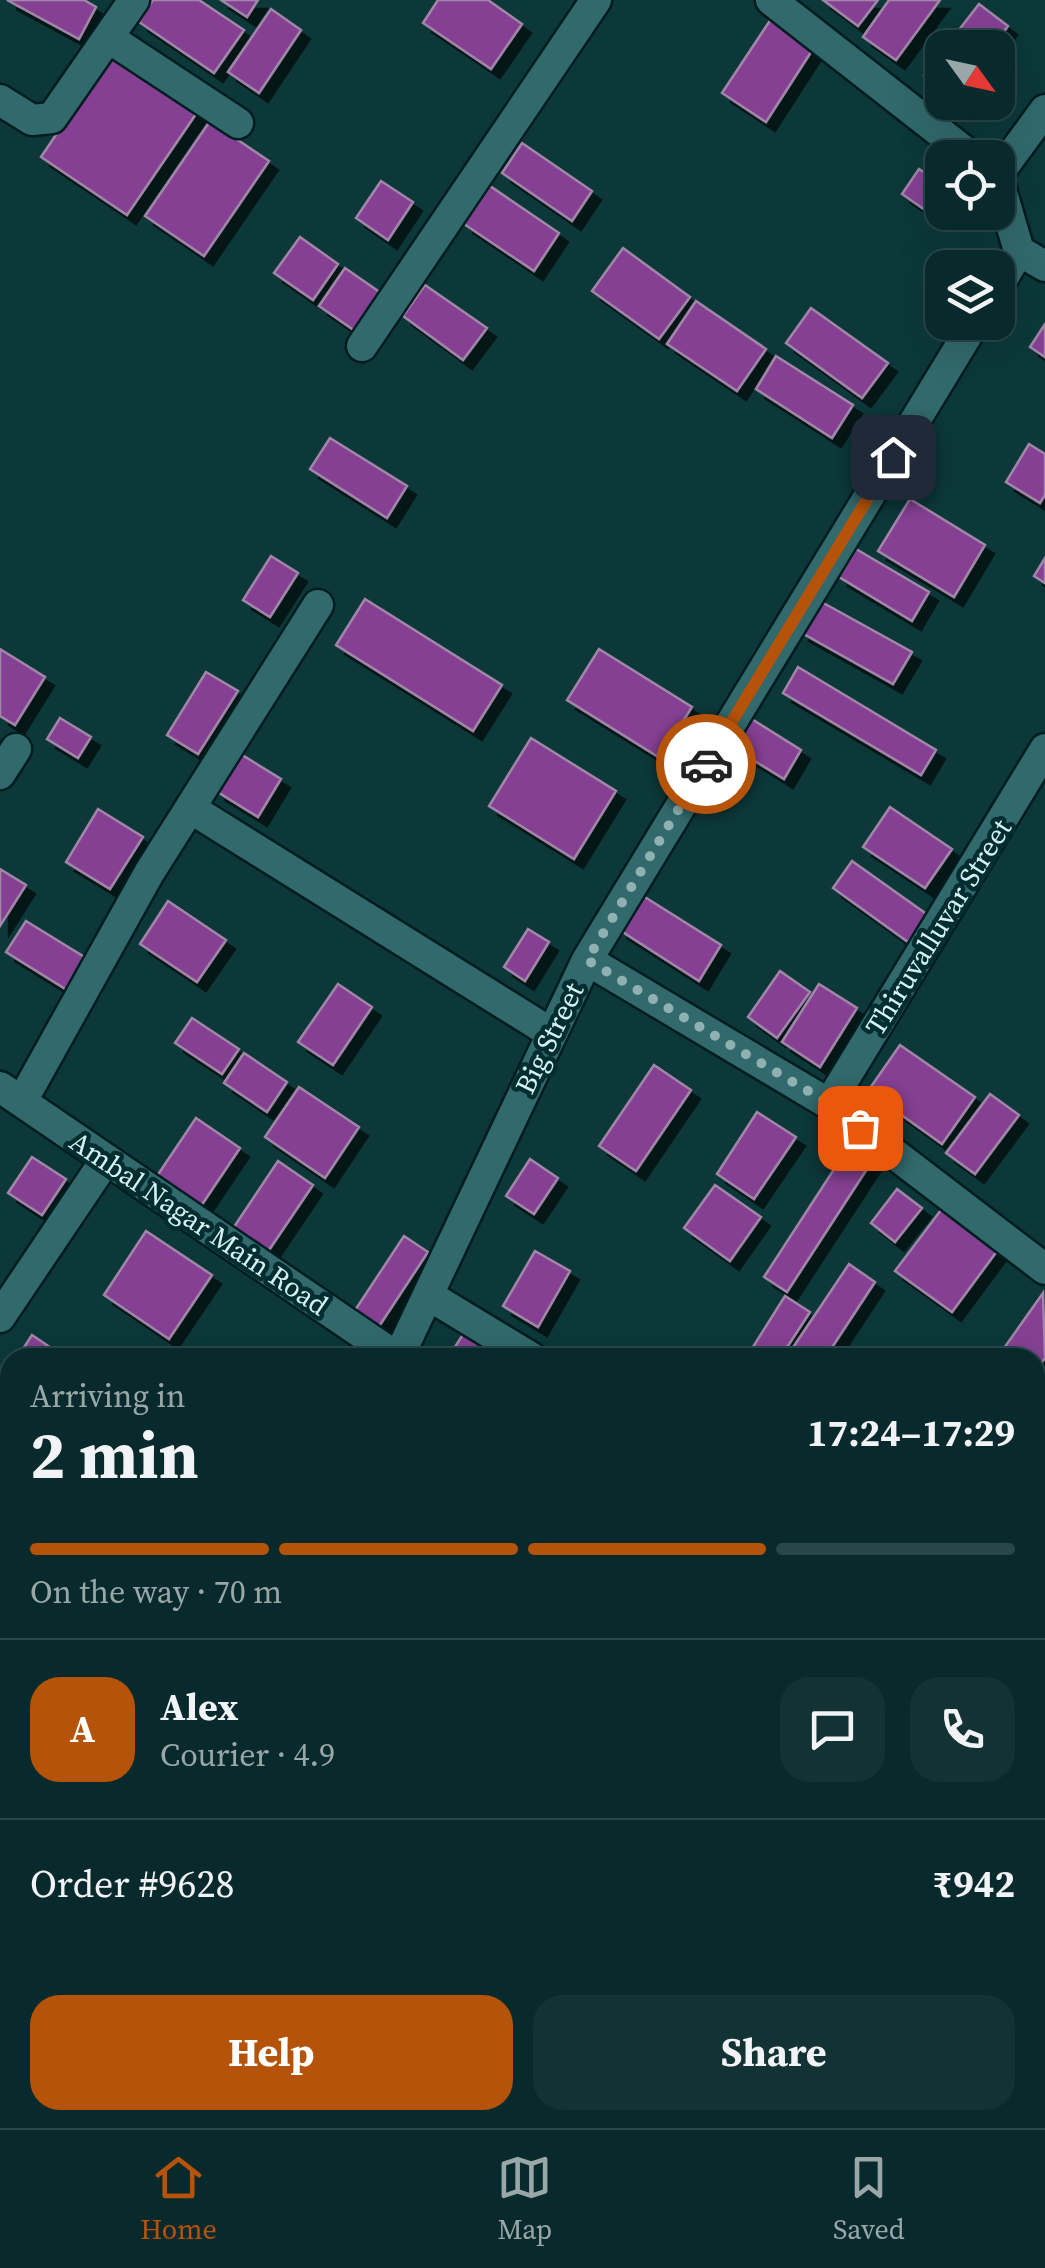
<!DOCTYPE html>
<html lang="en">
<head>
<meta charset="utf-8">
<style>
	body { margin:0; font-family:"Source Serif 4",serif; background:#123234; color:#f1f3f6; height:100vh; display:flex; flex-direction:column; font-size:38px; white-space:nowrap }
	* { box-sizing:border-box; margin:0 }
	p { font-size:32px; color:#99a7a9 }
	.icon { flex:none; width:55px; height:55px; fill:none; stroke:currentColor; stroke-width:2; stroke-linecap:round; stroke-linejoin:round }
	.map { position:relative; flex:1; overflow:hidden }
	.side { position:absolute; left:0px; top:1348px; width:1045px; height:782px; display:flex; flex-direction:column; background:#092a2c; border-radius:30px 30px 0 0; box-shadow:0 10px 40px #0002,0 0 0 2px #294648 }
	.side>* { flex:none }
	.needle { width:65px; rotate:123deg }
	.buttons { position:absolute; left:925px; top:30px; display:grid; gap:20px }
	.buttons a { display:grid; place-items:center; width:90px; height:90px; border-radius:20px; background:#092a2c; box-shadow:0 10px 40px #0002,0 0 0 2px #294648; font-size:50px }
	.pin { position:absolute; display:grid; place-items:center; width:85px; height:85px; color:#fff; margin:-42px; border-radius:20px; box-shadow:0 5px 15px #0006 }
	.courier { position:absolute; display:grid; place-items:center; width:100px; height:100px; margin:-50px; border:8px solid #b45309; border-radius:50%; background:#fff; color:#222; box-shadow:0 2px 12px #0007 }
	.summary em { font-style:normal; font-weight:700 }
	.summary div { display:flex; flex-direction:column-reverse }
	.summary { display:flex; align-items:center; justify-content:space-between; height:170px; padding:0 30px }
	h1 { font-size:65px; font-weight:700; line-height:75px }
	.bar { display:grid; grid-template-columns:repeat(4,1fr); gap:15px 10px; align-content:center; height:120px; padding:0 30px }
	.bar i { height:12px; border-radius:8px; background:#294648 }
	.bar .selected { background:#b45309 }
	.bar p { grid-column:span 4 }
	.line { display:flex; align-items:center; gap:25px; padding:0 30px; border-top:2px solid #294648 }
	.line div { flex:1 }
	.round { display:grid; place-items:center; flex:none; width:105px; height:105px; border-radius:30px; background:#123234 }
	.action { display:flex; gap:20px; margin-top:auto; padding:20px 30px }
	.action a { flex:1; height:115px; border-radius:30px; background:#b45309; color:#fff; font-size:40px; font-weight:700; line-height:115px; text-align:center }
	.action a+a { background:#123234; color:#f1f3f6 }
	.dock { display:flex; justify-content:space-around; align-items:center; height:140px; border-top:2px solid #294648; background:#092a2c; font-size:28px; color:#99a7a9 }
	.dock a { display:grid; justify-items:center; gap:5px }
	.dock .selected { color:#b45309 }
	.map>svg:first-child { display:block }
	.building { fill:#854093; stroke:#a186a7; stroke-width:2.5; filter:url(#shadow) }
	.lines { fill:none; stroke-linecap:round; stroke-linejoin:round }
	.minor-casing { stroke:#011d1f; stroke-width:35 }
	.minor { stroke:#32696c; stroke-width:30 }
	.done { stroke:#8fb1b2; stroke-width:10; stroke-dasharray:0 18 }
	.route { stroke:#b45309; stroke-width:12 }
	.labels { text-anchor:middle; stroke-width:9; stroke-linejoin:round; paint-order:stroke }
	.street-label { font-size:28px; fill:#d6f2f3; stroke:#002d30 }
</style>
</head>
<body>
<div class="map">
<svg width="1045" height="2128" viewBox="0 0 1045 2128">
	<defs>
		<filter id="shadow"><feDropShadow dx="9" dy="9" stdDeviation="0" flood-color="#0009"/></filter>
	</defs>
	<rect width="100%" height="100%" fill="#0c383a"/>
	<path class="building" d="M7,0h77l12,7 -17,32z
		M153,0h46l45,30 -30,43 -75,-51z
		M221,0h37l-11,17z
		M438,0h50l34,24 -31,45 -68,-46z
		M823,0h55l-20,26z
		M889,0h51l-44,60 -33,-23z
		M979,4l29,22 -16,22h-47z
		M271,9l30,21 -42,63 -31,-21z
		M777,10l43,28 -54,84 -44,-29z
		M942,51v38l-18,-14z
		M112,52l86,59 -71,104 -86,-58z
		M210,121l59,40 -65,95 -59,-40z
		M522,143l70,48 -20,30 -70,-48z
		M919,169l23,15v28h5l-6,9 -39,-27z
		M381,181l32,21 -25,38 -32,-22z
		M490,186l69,47 -25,38 -70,-47z
		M300,237l38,27 -25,36 -39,-27z
		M623,248l67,49 -31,42 -67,-48z
		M345,268l39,27 -26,38 -39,-27z
		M425,285l62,43 -24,32 -60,-44z
		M696,301l70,48 -29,42 -70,-47z
		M811,308l77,55 -26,35 -76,-55z
		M1045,324v33l-15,-10z
		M776,356l77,49 -21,33 -76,-49z
		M330,438l77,48 -20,32 -77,-49z
		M1029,444l16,10v41l-5,8 -34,-21z
		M910,499l75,46 -31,52 -76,-46z
		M856,549l73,43 -17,29 -73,-44z
		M271,556l27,17 -28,44 -27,-17z
		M1045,558v25l-11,-7z
		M365,599l137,86 -29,46 -137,-86z
		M818,600l94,52 -19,32 -93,-52z
		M0,649l45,28 -30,48 -15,-9z
		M599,649l93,58 -32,51 -93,-58z
		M798,667l138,83 -15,25 -138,-82z
		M206,672l32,19 -40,63 -31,-19z
		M742,713l59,37 -17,29 -60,-37z
		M60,718l31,19 -13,21 -31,-19z
		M531,738l85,53 -42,68 -85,-53z
		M239,753l42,26 -23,38 -42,-26z
		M890,807l62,42 -27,39 -62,-41z
		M98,809l45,28 -33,52 -44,-27z
		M852,861l76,54 -20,27 -75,-54z
		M0,869l26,16 -26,41z
		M640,894l81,51 -22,36 -81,-52z
		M168,901l58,39 -29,42 -57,-38z
		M26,921l60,37 -19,32 -61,-38z
		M528,929l21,13 -24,39 -21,-14z
		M780,971l30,21 -33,46 -29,-21z
		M338,984l34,23 -39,58 -35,-23z
		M819,984l38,24 -37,59 -38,-25z
		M192,1018l47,31 -17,25 -47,-31z
		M900,1045l75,52 -33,47 -74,-53z
		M244,1053l43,29 -20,30 -43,-29z
		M654,1065l37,25 -55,81 -37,-25z
		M299,1087l60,40 -34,51 -60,-41z
		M990,1094l29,21 -44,59 -29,-21z
		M757,1112l39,25 -42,62 -37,-25z
		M196,1118l44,30 -41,61 -44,-30z
		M855,1137l23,15 -91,140 -23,-15z
		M32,1157l34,22 -24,36 -34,-22z
		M530,1159l28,19 -24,36 -28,-18z
		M278,1161l35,24 -48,71 -35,-23z
		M715,1185l46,32 -31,44 -46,-33z
		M897,1189l25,19 -27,34 -24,-19z
		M947,1202l56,41 -51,69 -57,-41z
		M146,1231l66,44 -43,64 -65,-44z
		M404,1236l24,16 -56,85 -24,-16z
		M535,1251l35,20 -32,56 -35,-21z
		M849,1264l26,18 -50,76h-39z
		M1043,1293l2,65 -10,13v-13h-38z
		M785,1296l25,16 -30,46h-34z
		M467,1328l45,30h-64z
		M32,1335l34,23h-49z
		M3,1366l7,5v47l-10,-7z
		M1045,1381v21l-10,-7z
		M1045,1536v52l-10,13v-53z
		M7,1601l3,76 -8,13 -2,-79z
		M1035,1675l10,8v43l-10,12z
		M0,1729l10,6v58l-10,-7z
		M1045,1812v87l-10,12v-87z
		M1045,1923v48l-10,-8v-27z
		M140,2120h75l10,8h-83l-5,-4z
		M654,2120h40l10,8h-56z
		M756,2120h56l10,8h-72z
		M835,2120h33l-6,8h-17z"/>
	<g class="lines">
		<defs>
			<path id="minor" d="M771,0l202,158
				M109,38l129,85
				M0,100l32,20 20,-2 82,-118
				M998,174l47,-64
				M998,179l21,72
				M998,286l21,-35 26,15
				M362,346l234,-346
				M0,774l16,-25
				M190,808l361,225
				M587,960l242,144 216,165
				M0,1087l398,271
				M22,1101l127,-228 169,-268
				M829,1104l216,-355
				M428,1295l104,63
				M0,1317l105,-156
				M398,1358l189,-398 388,-638
				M1035,1656l10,8
				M1035,1782l10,-13
				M0,1884l10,-12
				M0,1987l10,8
				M14,2128l7,-8
				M363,2128l7,-8
				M887,2128l6,-8"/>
		</defs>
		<use href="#minor" class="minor-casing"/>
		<use href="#minor" class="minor"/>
	</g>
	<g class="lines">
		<path class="done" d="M706,764l-119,196 243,144 30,24"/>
		<path class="route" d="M706,764l187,-307"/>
	</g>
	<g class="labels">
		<g class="street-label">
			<text transform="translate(938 927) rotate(-58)" y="10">Thiruvalluvar Street</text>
			<text transform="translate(549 1038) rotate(-64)" y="10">Big Street</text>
			<text transform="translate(199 1223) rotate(34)" y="10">Ambal Nagar Main Road</text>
		</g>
	</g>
</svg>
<div class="buttons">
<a><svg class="needle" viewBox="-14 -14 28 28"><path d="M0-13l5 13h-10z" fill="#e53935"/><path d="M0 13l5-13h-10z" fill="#99a7a9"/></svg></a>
<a><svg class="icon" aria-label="locate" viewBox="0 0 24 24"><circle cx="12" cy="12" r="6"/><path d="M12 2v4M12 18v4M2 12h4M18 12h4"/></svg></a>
<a><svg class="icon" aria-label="layers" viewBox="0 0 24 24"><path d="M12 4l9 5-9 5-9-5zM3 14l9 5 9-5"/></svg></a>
</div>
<div class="pin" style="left:860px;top:1128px;background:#ea580c"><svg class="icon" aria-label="bag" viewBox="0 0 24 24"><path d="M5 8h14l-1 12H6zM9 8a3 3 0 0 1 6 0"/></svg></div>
<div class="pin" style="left:893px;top:457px;background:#1f2937"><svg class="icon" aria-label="home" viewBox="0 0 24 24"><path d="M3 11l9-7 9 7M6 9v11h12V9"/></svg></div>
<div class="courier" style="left:706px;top:764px"><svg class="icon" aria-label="car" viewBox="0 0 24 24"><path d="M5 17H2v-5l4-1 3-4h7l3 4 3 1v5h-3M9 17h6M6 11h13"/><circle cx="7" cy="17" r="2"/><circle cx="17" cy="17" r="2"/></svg></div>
<section class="side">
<div class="summary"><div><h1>2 min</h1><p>Arriving in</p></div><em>17:24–17:29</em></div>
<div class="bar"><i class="selected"></i><i class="selected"></i><i class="selected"></i><i></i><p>On the way · 70 m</p></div>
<div class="line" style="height:180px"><b class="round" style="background:#b45309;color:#fff">A</b><div><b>Alex</b><p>Courier · 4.9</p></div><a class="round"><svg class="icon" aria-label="chat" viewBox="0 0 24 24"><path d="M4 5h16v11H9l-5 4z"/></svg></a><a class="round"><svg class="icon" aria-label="phone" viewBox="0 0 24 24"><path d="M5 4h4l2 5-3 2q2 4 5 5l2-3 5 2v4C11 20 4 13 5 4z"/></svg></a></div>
<div class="line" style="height:130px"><div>Order #9628</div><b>₹942</b></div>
<div class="action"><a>Help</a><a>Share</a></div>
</section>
</div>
<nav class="dock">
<a class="selected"><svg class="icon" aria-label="home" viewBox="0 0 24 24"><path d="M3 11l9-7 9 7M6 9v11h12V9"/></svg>Home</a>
<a><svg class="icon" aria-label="map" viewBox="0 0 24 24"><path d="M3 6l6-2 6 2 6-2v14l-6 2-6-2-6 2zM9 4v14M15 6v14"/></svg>Map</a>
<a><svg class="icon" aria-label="saved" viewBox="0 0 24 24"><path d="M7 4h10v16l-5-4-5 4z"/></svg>Saved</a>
</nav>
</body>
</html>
